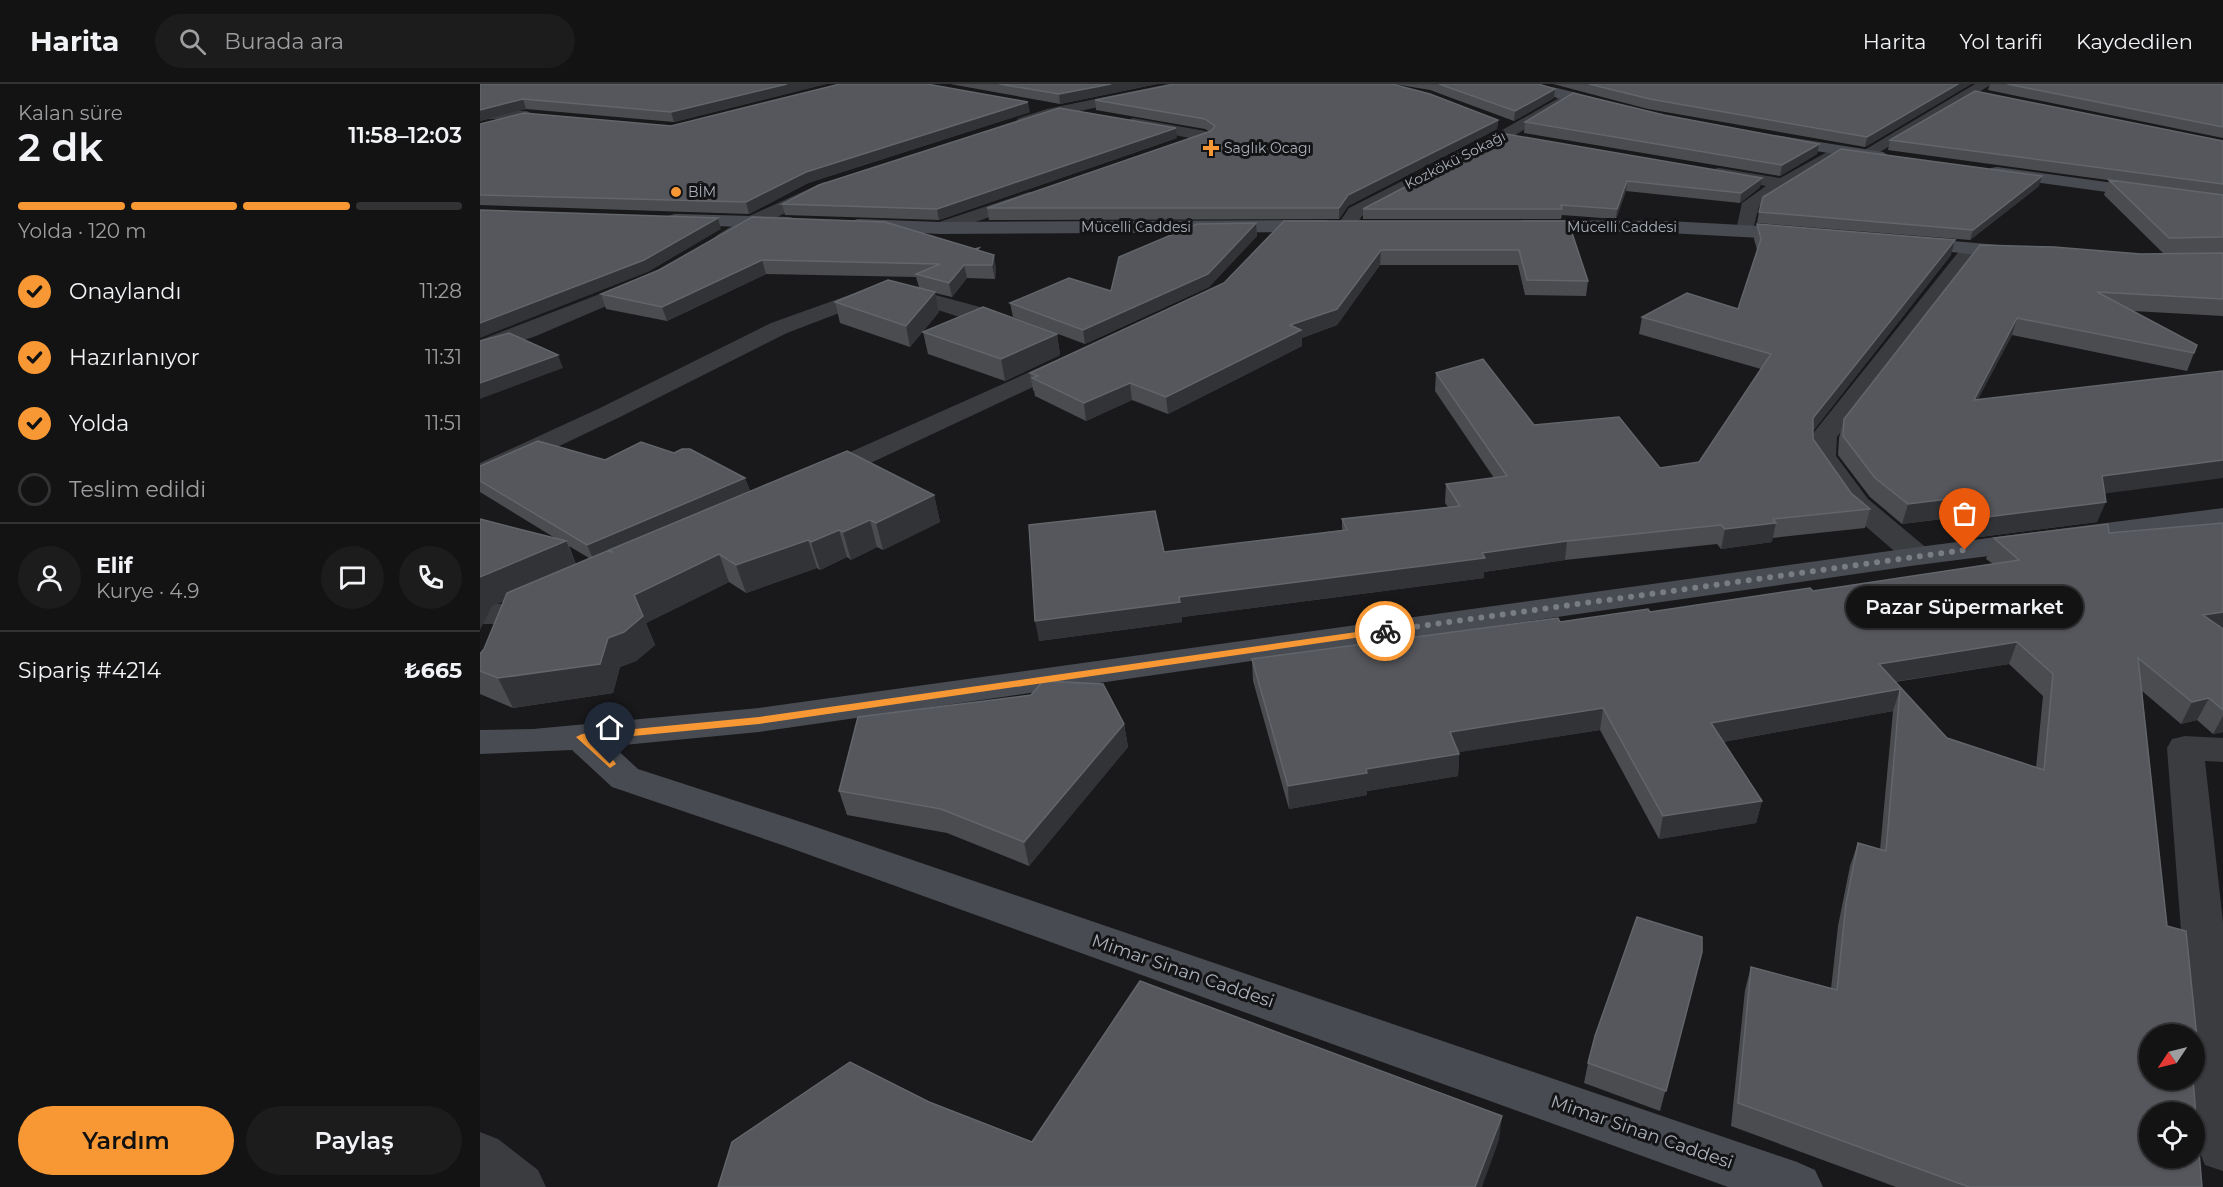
<!DOCTYPE html>
<html lang="tr">
<head>
<meta charset="utf-8">
<style>
	body { margin:0; font-family:Montserrat,sans-serif; background:#1c1c1d; color:#f1f3f6; height:100vh; display:flex; flex-direction:column; font-size:22px; white-space:nowrap }
	* { box-sizing:border-box; margin:0 }
	p { font-size:20px; color:#9d9ea0 }
	.icon { flex:none; width:33px; height:33px; fill:none; stroke:currentColor; stroke-width:2; stroke-linecap:round; stroke-linejoin:round }
	.map { position:relative; flex:1; overflow:hidden }
	.details { display:flex; flex-direction:column; background:#131314; width:480px }
	.details>* { flex:none }
	.needle { width:39px; rotate:235deg }
	.tools { position:absolute; left:1659px; top:940px; display:grid; gap:12px }
	.tools a { display:grid; place-items:center; width:66px; height:66px; border-radius:50%; background:#131314; box-shadow:0 2px 4px #0004,0 0 0 2px #323234; font-size:30px }
	.pin { position:absolute; display:grid; place-items:center; width:51px; height:51px; color:#fff; margin:-62px -26px; border-radius:50% 50% 50% 0; rotate:-45deg; box-shadow:0 0 6px #0007 }
	.pin .icon { rotate:45deg }
	.courier { position:absolute; display:grid; place-items:center; width:60px; height:60px; margin:-30px; border:4px solid #f89834; border-radius:50%; background:#fff; color:#222; box-shadow:0 2px 8px #0007 }
	.bubble { position:absolute; height:42px; border-radius:21px; background:#131314; box-shadow:0 2px 4px #0004,0 0 0 2px #323234; font-size:20px; font-weight:600; line-height:42px; text-align:center }
	.overview em { font-style:normal; font-weight:600 }
	.overview div { display:flex; flex-direction:column-reverse }
	.overview { display:flex; align-items:center; justify-content:space-between; height:102px; padding:0 18px }
	h1 { font-size:39px; font-weight:600; line-height:45px }
	.bar { display:grid; grid-template-columns:repeat(4,1fr); gap:9px 6px; align-content:center; height:72px; padding:0 18px }
	.bar i { height:8px; border-radius:4px; background:#323234 }
	.bar .selected { background:#f89834 }
	.bar p { grid-column:span 4 }
	.line { display:flex; align-items:center; gap:15px; padding:0 18px; border-top:2px solid #323234 }
	.line div { flex:1 }
	.round { display:grid; place-items:center; flex:none; width:63px; height:63px; border-radius:32px; background:#1c1c1d }
	ol { padding:0 18px; list-style:none }
	li { display:flex; align-items:center; gap:18px; height:66px }
	li p { margin-inline-start:auto }
	li .icon { padding:6px; border-radius:50%; background:#f89834; color:#111; stroke-width:4 }
	li:last-child { color:#9d9ea0 }
	li i { width:33px; height:33px; border:3px solid #323234; border-radius:50% }
	.action { display:flex; gap:12px; margin-top:auto; padding:12px 18px }
	.action a { flex:1; height:69px; border-radius:36px; background:#f89834; color:#111; font-size:24px; font-weight:600; line-height:69px; text-align:center }
	.action a+a { background:#1c1c1d; color:#f1f3f6 }
	header { display:flex; align-items:center; gap:36px; box-sizing:border-box; height:84px; padding:0 30px; background:#131314; border-bottom:2px solid #323234 }
	header strong { font-size:28px }
	nav { display:flex; gap:33px; margin-inline-start:auto; font-size:21px }
	.search { width:420px; height:54px; background:#1c1c1d; display:flex; align-items:center; gap:15px; box-sizing:border-box; padding:0 21px; border-radius:33px; color:#9d9ea0; font-size:22px }
	main { display:flex; flex:1; min-height:0 }
	.map>svg:first-child { display:block }
	.lines { fill:none; stroke-linecap:round; stroke-linejoin:round }
	.street { fill:#3a3c40; fill-rule:evenodd }
	.secondary { fill:#484b51; fill-rule:evenodd }
	.wall { fill:#4a4c50; fill-rule:evenodd }
	.shaded-wall { fill:#323336 }
	.building { fill:#55575c; stroke:#62656a; stroke-width:1.5; fill-rule:evenodd }
	.route { fill:#f89834 }
	.done { stroke:#787c83; stroke-width:6; stroke-dasharray:0 10.8 }
	.poi-dot { fill:#f89834; stroke:#141416; stroke-width:2 }
	.labels { text-anchor:middle; stroke-width:6; stroke-linejoin:round; paint-order:stroke }
	.far-poi-label { font-size:14px; fill:#abb2bb; stroke:#141416; text-anchor:start }
	.far-street-label { font-size:14px; fill:#abb2bb; stroke:#141416 }
	.near-street-label { font-size:18px; fill:#abb2bb; stroke:#141416 }
</style>
</head>
<body>
<header>
<strong>Harita</strong>
<div class="search"><svg class="icon" aria-label="search" viewBox="0 0 24 24"><circle cx="10" cy="10" r="6"/><path d="M15 15l6 6"/></svg>Burada ara</div>
<nav><a>Harita</a><a>Yol tarifi</a><a>Kaydedilen</a></nav>
</header>
<main>
<section class="details">
<div class="overview"><div><h1>2 dk</h1><p>Kalan süre</p></div><em>11:58–12:03</em></div>
<div class="bar"><i class="selected"></i><i class="selected"></i><i class="selected"></i><i></i><p>Yolda · 120 m</p></div>
<ol>
<li><svg class="icon" aria-label="check" viewBox="0 0 24 24"><path d="M5 12l5 5 9-10"/></svg>Onaylandı<p>11:28</p></li>
<li><svg class="icon" aria-label="check" viewBox="0 0 24 24"><path d="M5 12l5 5 9-10"/></svg>Hazırlanıyor<p>11:31</p></li>
<li><svg class="icon" aria-label="check" viewBox="0 0 24 24"><path d="M5 12l5 5 9-10"/></svg>Yolda<p>11:51</p></li>
<li><i></i>Teslim edildi</li>
</ol>
<div class="line" style="height:108px"><a class="round"><svg class="icon" aria-label="person" viewBox="0 0 24 24"><circle cx="12" cy="8" r="4"/><path d="M4 21q1-7 8-7t8 7"/></svg></a><div><b>Elif</b><p>Kurye · 4.9</p></div><a class="round"><svg class="icon" aria-label="chat" viewBox="0 0 24 24"><path d="M4 5h16v11H9l-5 4z"/></svg></a><a class="round"><svg class="icon" aria-label="phone" viewBox="0 0 24 24"><path d="M5 4h4l2 5-3 2q2 4 5 5l2-3 5 2v4C11 20 4 13 5 4z"/></svg></a></div>
<div class="line" style="height:78px"><div>Sipariş #4214</div><b>₺665</b></div>
<div class="action"><a>Yardım</a><a>Paylaş</a></div>
</section>
<div class="map">
<svg width="1743" height="1103" viewBox="0 0 1743 1103">
	<rect width="100%" height="100%" fill="#19191b"/>
	<g class="lines">
		<path class="street" d="M688,0h28l-7,4 -138,29 -27,9 -8,-5 3,-3 28,-9z
			M1495,0h17l-122,74h-12l-2,-3z
			M1084,11l7,4 -2,3 -60,37 -147,77 -9,14h-14l-2,-4 12,-18 148,-75z
			M0,27h47l7,4 -7,4h-47z
			M653,34l72,13 8,5 -8,5 -77,-15 -3,-3 3,-3z
			M1358,62l6,2 2,3 -2,3 -85,52 -7,28h-14l-2,-4 6,-27 24,-17 -53,-9 -2,-4 2,-4 6,-1 61,10z
			M344,98l6,1 3,4 -3,4 -71,35 -28,17h-14l-3,-4 3,-4 28,-17z
			M549,108l6,1 3,4 -3,4 -88,31h-14l-2,-4 2,-4z
			M1491,159l7,2 3,4 -144,188 -1,19 32,43 61,51 4,6 -4,6 -11,3 -11,-3 -59,-51 -38,-55 1,-20 153,-191z
			M164,193l7,2 3,4 -3,4 -115,49 -56,19v-15z
			M418,201l82,22 41,15 3,5 -3,5 -8,2 -116,-37 -21,2 -89,34 -169,85 -128,61 -10,2v-18l120,-55 171,-85 95,-34z
			M590,270l8,2 4,5 -4,5 -248,116 -10,2 -10,-2 -4,-6 4,-6z
			M0,520h25l11,3 5,7 -5,7 -11,3h-25z
			M1705,652l38,2v24l-18,-1 18,161v249l-18,-6 -7,-17 -6,-68h2v-45h-5l-22,-287 5,-9z
			M0,1048l18,7 40,31 8,17h-66z"/>
		<path class="secondary" d="M1043,0c30,0 65,13 94,20l2,3 -7,4 -49,-11 -38,-13z
			M1294,51l109,17 8,5 -8,5 -115,-19 -2,-3z
			M1517,83l226,31v10l-232,-32 -2,-4 2,-4z
			M195,130l114,3 7,2 2,4 -2,4 -7,2 -121,-5 -2,-4 2,-4z
			M378,135l82,3 386,-2 7,2 2,4 -2,4 -7,2 -386,2 -89,-5 -2,-4 2,-4z
			M1044,136l144,1 131,7 7,2 3,4 -3,4 -7,2 -131,-7 -151,-3 -2,-4 2,-4z
			M1428,153l113,10 7,2 3,4 -3,4 -7,2 -120,-12 -3,-4 3,-4z
			M1743,424v18l-305,39 -1159,167 -146,14 25,23 172,56 987,337 18,8 8,17h-95l-946,-342 -170,-58 -40,-37 -92,4v-24l53,-1 226,-21 1159,-161z"/>
	</g>
	<path class="wall" d="M0,0h346l-152,38 -148,-13 -46,12z
		M470,0h207l-97,20z
		M695,0h363l17,5 -1,9 -40,23 -84,-31 -36,-6 104,36 -1,9 -149,77 -9,13 -350,1 -2,-12 223,-76 -5,-3 -109,-19 -1,-10z
		M1073,0h418l-106,63 -217,-38z
		M1510,0h233v54l-235,-48z
		M550,28l-222,71 -59,31 -269,-9v-81l191,2z
		M1184,31l155,29 -2,10 -37,22 -256,-43 1,-11z
		M1026,50l254,53 -20,16 -114,-12 -10,28 -54,-4 -1,4h-198v-10z
		M697,54l-238,82 -154,-5 -3,-11z
		M1410,56l333,1v112h-60l-59,-58 5,-15 6,1 -227,-31z
		M1559,102l-69,54 -213,-17 2,-11z
		M272,133l227,33 17,18 -1,11 -28,-1 -15,19 -17,-4 4,19 -29,35 -70,-24 -5,-21 84,-15 -3,-10 -150,-3 -99,47 -61,-12 -5,-15 58,-24z
		M804,137h284l20,60 -2,15 -61,-1 -7,-30h-138l-43,60 -35,13v8l-134,68 -36,-14 -46,21 -51,-25 -1,-5 -1,-1 -3,-17 194,-90z
		M776,139l1,13 -48,51 -124,57 -72,-27 -3,-14 101,-12z
		M1277,140l194,31 -138,176v8l38,54 19,16 -5,19 -93,10v4l-51,7 -4,-5 -152,16 -81,12v6l-302,39v5l-143,19 125,-89 178,-22v-11l106,-12 -3,-4 1,-19 48,-6 -59,-87 1,-18 98,52 126,43 39,-6 62,-93 -122,-35 3,-17 96,-8 19,-59 -3,-11z
		M1500,161l161,9 82,-1v63l-90,-5 61,42 -7,18 -175,-36 -34,64 127,95 -8,28 -133,17 -22,-20 -40,5 -32,-27 -32,-42 1,-17 5,-19z
		M443,248l134,2 3,21 -55,26 -77,-27z
		M125,376l140,18 5,13 184,4 6,27 -57,28 -6,-3 -26,13 -4,-3 -27,13 -3,-2 -71,25 -17,-11 -83,41 9,22 -19,16 -16,6 -7,26 -100,15 -33,-14v-23l4,-22 20,-48 -12,5 -12,-87 75,19 -75,-46v-26zM89,462l20,12 -13,6z
		M1743,439v209l-10,2 -16,-14 -16,4 -39,-33 25,235 19,5 14,137 -6,8v-41h-44v45h43l9,107h-306l-165,-61 14,-136 6,-23 80,22 7,-63 12,-60 8,-23 22,7 13,-139 -170,31 39,59 -6,22 -97,16 -59,-109 -141,22v2l-1,22 -91,15v4l-78,14 -36,-128 -1,-22 306,-41 2,4 88,-13 2,3 160,-24 3,3 180,-27 -7,-5 8,-21 114,-14 1,9zM1529,580l34,32 -7,72 -89,-30 -52,-56zM1670,1029h44v45h-44z
		M644,640l4,23 -99,119 -82,-33 -100,-18 -8,-24z
		M1222,868l-42,159 -76,-28 4,-20z"/>
	<path class="shaded-wall" d="M307,0h39l-152,38 -3,-10z
		M631,0h46l-97,20 -1,-10z
		M1478,0h13l-106,63 2,-10z
		M1075,5l-1,9 -40,23 1,-10z
		M43,15l3,10 -46,12v-11z
		M548,18l2,10 -222,71 -59,31 -3,-12 60,-30z
		M1018,36l-1,9 -149,77 -9,13v-11l9,-13z
		M696,44l1,10 -238,82 -2,-11z
		M1339,60l-2,10 -37,22 2,-11z
		M1562,92l-3,10 -69,54 3,-10z
		M1282,94l-2,9 -20,16 1,-10z
		M1147,97l-1,10 -10,28 1,-10z
		M238,134l3,11 -73,43 -168,66v-15z
		M776,139l1,13 -48,51 -124,57 -2,-14z
		M1475,156l-4,15 -142,181 4,-18z
		M901,166l-1,15 -43,60 -35,13v8l-134,68 -2,-17 124,-72z
		M514,171l2,13 -1,11 -3,-14z
		M282,176l4,14 -99,47 -5,-14z
		M484,181l3,13 -15,19 -3,-14z
		M455,208l4,20 -29,35 -4,-21z
		M1537,234l-5,17 -44,83 6,-18z
		M577,250l3,21 -55,26 -4,-22z
		M78,271l5,13 -83,31v-16z
		M650,299l2,17 -46,21 -2,-18z
		M1743,376v18l-129,17 8,-19z
		M265,394l6,16 -142,56 2,4 -17,7 -7,-16z
		M454,411l6,27 -57,28 -7,-27z
		M1468,415l-6,20 -40,5 6,-20z
		M1626,418l-9,20 -133,17 7,-20z
		M390,436l7,27 -26,13 -8,-28z
		M1296,439l-4,19 -51,7 4,-20z
		M359,446l8,27 -27,13 -9,-28z
		M328,456l9,28 -71,25 -10,-28z
		M86,457l12,27 -86,38 -12,24v-53z
		M1087,457l-2,19 -81,12v6l-302,39v5l-143,19 -4,-20 144,-24z
		M239,470l10,28 -83,41 9,22 -19,16 -16,6 -7,26 -100,15 -15,-30 110,-40 26,-43z
		M1743,528v19l-20,-16z
		M1537,558l-8,22 -137,21 7,-21z
		M1420,605l-7,22 -187,34 5,-22z
		M1729,614l-12,22 -16,4 11,-22z
		M1123,624l-3,22 -152,24 2,-22z
		M1743,632v16l-10,2z
		M644,640l4,23 -99,119 -5,-24z
		M979,670l-1,22 -91,15v4l-78,14 -1,-23 78,-17z
		M1282,717l-6,22 -97,16 4,-23z
		M1022,1032l-3,24 -17,47h-7z"/>
	<path class="building" d="M0,0h307l-116,28 -148,-13 -43,11z
		M360,0h87l101,18 -222,70 -60,30 -266,-7v-71l44,-11 147,13z
		M519,0h112l-52,10z
		M695,0h217l38,10 68,26 -150,75 -9,13h-352l224,-77 4,-5 -10,-7 -110,-19z
		M959,0h99l17,5 -40,22z
		M1109,0h369l-91,53 -217,-38z
		M1527,0h216v43z
		M1495,7l248,50v43l-333,-44z
		M1093,9l91,22 155,29 -37,21 -257,-43z
		M579,24l117,20 -239,81 -155,-5 37,-19z
		M1026,50l256,44 -21,15 -114,-12 -10,28 -56,-4 1,4h-199z
		M1361,65l201,27 -69,54 -214,-18 4,-15z
		M1629,96l114,15v42l-54,1z
		M0,126l238,8 -74,42 -164,63z
		M272,133l133,5 90,27 4,-1 -2,2 17,5 -2,10h-28l-15,18 -33,-9 24,-10 -178,-4 -100,47 -61,-13 58,-24z
		M804,137h284l20,60 -61,-1 -8,-30h-138l-44,59 -47,16 11,5 -135,67 -36,-14 -46,20 -52,-25 6,-2 -8,-3 194,-90z
		M776,139l-48,51 -125,56 -73,-27 59,-25 42,13 8,-34 78,-33z
		M1277,140l198,16 -142,178v21l38,54 19,16 -97,10 3,4 -51,6 -4,-4 -154,16 -85,12 3,5 -306,39 1,5 -145,19 -6,-96 126,-14 9,41 183,-22 -5,-11 118,-13 -14,-22 61,-8 -71,-103 47,-14 51,66 85,-8 41,51 39,-6 72,-108 -129,-37 45,-24 51,16 23,-70z
		M1500,161l74,2 87,7 82,-1v46l-126,-7 100,53 -3,8 -177,-35 -43,82 249,-29v89l-121,16 4,26 -135,17 -23,-20 -40,5 -33,-26 -32,-42 1,-17z
		M408,196l47,12 -29,34 -71,-24z
		M503,223l74,27 -56,25 -78,-27z
		M29,249l49,22 -78,28v-42z
		M58,357l67,19 36,-18 33,11 8,-4h8l55,29 -158,67 -107,-64v-15z
		M367,367l87,44 -58,28 -6,-3 -27,12 -4,-2 -28,12 -3,-2 -72,25 -17,-11 -85,41 9,21 -19,16 -16,6 -8,26 -102,14 -18,-7v-17l4,-5 23,-56 100,-42 6,1 -4,-2z
		M0,435l86,22 -86,36z
		M1743,439v89l-20,3 20,14v81l-14,-12 -17,4 -54,-44 29,268 19,5 14,137 -6,-2v-31h-44v45h43l9,107h-233l-231,-84 13,-136 86,23 9,-87 12,-60 28,8 14,-162 -189,34 51,78 -99,15 -60,-108 -153,24 9,22 -93,15 1,4 -79,13 -36,-127 306,-41 2,4 88,-13 2,3 160,-24 3,3 206,-31 -25,-22 114,-14 1,9zM1537,558l36,32 -9,96 -97,-32 -68,-74zM1670,1029h44v45h-44z
		M563,597l60,3 21,40 -100,118 -83,-33 -102,-18 19,-74 173,-22z
		M1157,833l65,20v15l-36,139 -78,-28 7,-27z
		M660,897l362,135 -27,71h-757l14,-45 118,-80 79,40 103,40z"/>
	<path class="route" d="M905,544l5,3 -1,2 -630,91 -168,16 23,21 2,3 -6,4 -34,-31 6,-3 177,-17z"/>
	<g class="lines">
		<path class="done" d="M905,547l580,-81"/>
	</g>
	<g class="poi-dot">
		<path d="M728 55h6v6h6v6h-6v6h-6v-6h-6v-6h6z"/>
		<circle cx="196" cy="108" r="6"/>
	</g>
	<g class="labels">
		<g class="far-poi-label">
			<text x="744" y="69">Saglık Ocagı</text>
			<text x="208" y="113">BİM</text>
		</g>
		<g class="far-street-label">
			<text transform="translate(975 76) rotate(-27)" y="5">Kozkökü Sokağı</text>
			<text x="656" y="148">Mücelli Caddesi</text>
			<text x="1142" y="148">Mücelli Caddesi</text>
		</g>
		<g class="near-street-label">
			<text transform="translate(703 887) rotate(19)" y="6">Mimar Sinan Caddesi</text>
			<text transform="translate(1162 1048) rotate(19)" y="6">Mimar Sinan Caddesi</text>
		</g>
	</g>
</svg>
<div class="tools">
<a><svg class="needle" viewBox="-14 -14 28 28"><path d="M0-13l5 13h-10z" fill="#e53935"/><path d="M0 13l5-13h-10z" fill="#9d9ea0"/></svg></a>
<a><svg class="icon" aria-label="locate" viewBox="0 0 24 24"><circle cx="12" cy="12" r="6"/><path d="M12 2v4M12 18v4M2 12h4M18 12h4"/></svg></a>
</div>
<div class="pin" style="left:1485px;top:466px;background:#ea580c"><svg class="icon" aria-label="bag" viewBox="0 0 24 24"><path d="M5 8h14l-1 12H6zM9 8a3 3 0 0 1 6 0"/></svg></div>
<div class="pin" style="left:130px;top:680px;background:#1f2937"><svg class="icon" aria-label="home" viewBox="0 0 24 24"><path d="M3 11l9-7 9 7M6 9v11h12V9"/></svg></div>
<div class="courier" style="left:905px;top:547px"><svg class="icon" aria-label="bike" viewBox="0 0 24 24"><circle cx="6" cy="16" r="4"/><circle cx="18" cy="16" r="4"/><path d="M6 16l4-8h5l3 8M10 8l3 8H6M13 5h3"/></svg></div>
<div class="bubble" style="left:1366px;top:502px;width:237px">Pazar Süpermarket</div>
</div>
</main>
</body>
</html>
